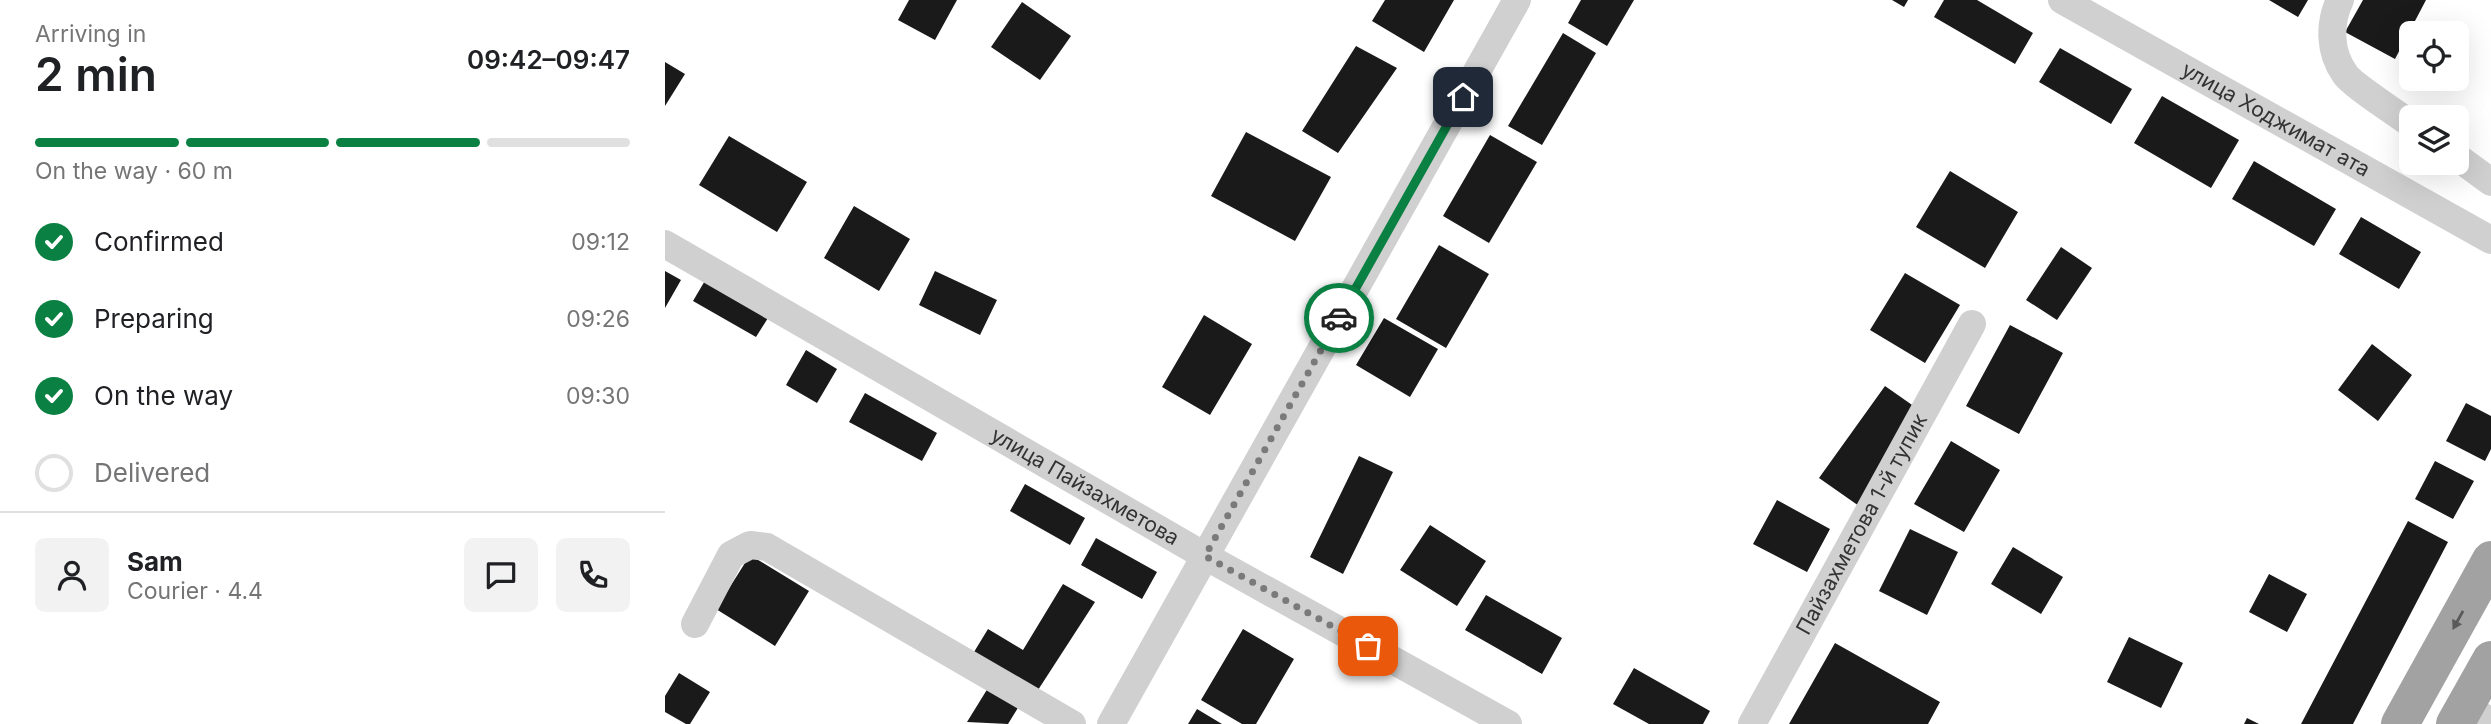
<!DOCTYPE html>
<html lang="en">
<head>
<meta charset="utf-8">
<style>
	body { margin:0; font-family:Inter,sans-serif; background:#f2f2f2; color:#202124; height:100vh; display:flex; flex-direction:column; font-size:26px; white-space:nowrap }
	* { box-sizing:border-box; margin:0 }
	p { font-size:23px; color:#757577 }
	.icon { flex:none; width:38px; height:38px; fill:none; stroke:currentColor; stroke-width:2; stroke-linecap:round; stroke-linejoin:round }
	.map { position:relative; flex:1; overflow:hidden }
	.sheet { display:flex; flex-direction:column; background:#fff; width:665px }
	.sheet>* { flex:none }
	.fabs { position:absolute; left:1734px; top:21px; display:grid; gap:14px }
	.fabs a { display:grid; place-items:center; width:70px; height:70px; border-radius:10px; background:#fff; box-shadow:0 7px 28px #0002; font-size:35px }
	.pin { position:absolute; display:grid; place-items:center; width:60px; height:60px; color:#fff; margin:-30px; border-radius:14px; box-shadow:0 4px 10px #0006 }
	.courier { position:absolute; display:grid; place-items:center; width:70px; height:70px; margin:-35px; border:5px solid #0b8043; border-radius:50%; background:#fff; color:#222; box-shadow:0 2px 9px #0007 }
	.head em { font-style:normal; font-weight:600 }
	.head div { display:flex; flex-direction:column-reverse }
	.head { display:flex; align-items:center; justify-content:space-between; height:119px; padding:0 35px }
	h1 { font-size:46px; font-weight:600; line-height:52px }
	.bar { display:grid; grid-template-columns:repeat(4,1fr); gap:10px 7px; align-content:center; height:84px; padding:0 35px }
	.bar i { height:9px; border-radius:5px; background:#e0e0e0 }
	.bar .on { background:#0b8043 }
	.bar p { grid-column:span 4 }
	.line { display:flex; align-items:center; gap:18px; padding:0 35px; border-top:2px solid #e0e0e0 }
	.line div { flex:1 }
	.round { display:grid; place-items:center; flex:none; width:74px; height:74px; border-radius:10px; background:#f2f2f2 }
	ol { padding:0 35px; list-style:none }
	li { display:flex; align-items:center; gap:21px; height:77px }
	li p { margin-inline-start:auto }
	li .icon { padding:7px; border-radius:50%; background:#0b8043; color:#fff; stroke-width:4 }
	li:last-child { color:#757577 }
	li i { width:38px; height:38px; border:4px solid #e0e0e0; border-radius:50% }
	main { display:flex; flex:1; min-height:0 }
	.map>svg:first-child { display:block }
	.building { fill:#1a1a1a }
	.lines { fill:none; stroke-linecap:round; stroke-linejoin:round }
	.minor { stroke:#d0d0d0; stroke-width:28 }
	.trunk { stroke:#a2a2a2; stroke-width:38 }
	.oneway { fill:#5a5a5a }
	.done { stroke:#7a7a7a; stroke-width:7; stroke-dasharray:0 12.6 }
	.route { stroke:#0b8043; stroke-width:9 }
	.labels { text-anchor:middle; stroke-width:7; stroke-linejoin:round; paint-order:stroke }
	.street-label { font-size:21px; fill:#333; stroke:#fff }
</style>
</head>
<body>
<main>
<section class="sheet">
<div class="head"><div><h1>2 min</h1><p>Arriving in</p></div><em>09:42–09:47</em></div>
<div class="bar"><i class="on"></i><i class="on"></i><i class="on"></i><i></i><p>On the way · 60 m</p></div>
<ol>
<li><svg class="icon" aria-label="check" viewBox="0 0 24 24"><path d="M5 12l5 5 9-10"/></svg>Confirmed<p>09:12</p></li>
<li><svg class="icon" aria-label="check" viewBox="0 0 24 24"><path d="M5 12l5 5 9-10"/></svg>Preparing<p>09:26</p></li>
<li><svg class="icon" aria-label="check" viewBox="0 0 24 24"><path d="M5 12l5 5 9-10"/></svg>On the way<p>09:30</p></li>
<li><i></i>Delivered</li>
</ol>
<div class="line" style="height:126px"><a class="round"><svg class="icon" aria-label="person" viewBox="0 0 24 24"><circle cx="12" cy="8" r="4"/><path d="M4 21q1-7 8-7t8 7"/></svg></a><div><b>Sam</b><p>Courier · 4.4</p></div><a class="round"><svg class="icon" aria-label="chat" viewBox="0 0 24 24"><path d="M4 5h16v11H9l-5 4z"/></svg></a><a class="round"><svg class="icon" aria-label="phone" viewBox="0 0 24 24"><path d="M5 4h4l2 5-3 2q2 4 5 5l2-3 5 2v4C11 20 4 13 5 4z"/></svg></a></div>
</section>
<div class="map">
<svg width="1826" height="724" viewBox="0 0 1826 724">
	<rect width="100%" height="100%" fill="#fff"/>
	<path class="building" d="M244,0h48l-22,40 -37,-20z
		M720,0h69l-30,52 -52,-31z
		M916,0h53l-27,46 -39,-23z
		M1227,0h16l-4,7z
		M1279,0h33l56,33 -18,31 -81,-47z
		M1604,0h39l-10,17z
		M1698,0h63l-31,59 -50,-27z
		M357,2l49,34 -31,44 -49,-33z
		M898,33l33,20 -54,92 -34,-19z
		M691,46l41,22 -59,85 -36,-22z
		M1395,48l72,41 -21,35 -72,-42z
		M0,62l20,12 -20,32z
		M1497,96l77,44 -28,48 -77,-45z
		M581,132l85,45 -36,64 -84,-45z
		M825,135l47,27 -48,81 -46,-27z
		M64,136l78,46 -30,50 -78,-47z
		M1589,161l82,48 -22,37 -82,-47z
		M1285,171l68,41 -33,56 -69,-41z
		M189,206l56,33 -31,52 -55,-33z
		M1696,217l60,35 -22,37 -60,-35z
		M774,245l50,29 -43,74 -50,-29z
		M1396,247l31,21 -35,52 -31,-20z
		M48,267l65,35 -22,35 -63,-36z
		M0,271l16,9 -16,28z
		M270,271l62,29 -17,35 -61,-30z
		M1240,273l55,32 -35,58 -55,-33z
		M539,315l48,29 -42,71 -48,-28z
		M719,318l54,31 -28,48 -54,-32z
		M1345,325l53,28 -44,81 -53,-28z
		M1707,344l40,31 -34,46 -40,-31z
		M141,350l31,19 -20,34 -31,-18z
		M1220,386l40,28 -66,92 -40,-28z
		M200,393l72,40 -15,28 -73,-39z
		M1801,403l25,13v33l-6,12 -39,-20z
		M1286,441l49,29 -36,62 -50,-28z
		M694,456l34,16 -50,102 -33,-17z
		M1770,461l39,20 -21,38 -38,-20z
		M360,484l60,34 -15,27 -60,-34z
		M1112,500l53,29 -23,43 -54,-28z
		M1743,521l40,21 -95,182h-52z
		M765,525l56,36 -29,45 -57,-36z
		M1245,529l48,23 -31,63 -48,-24z
		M431,538l61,34 -15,27 -61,-34z
		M1348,547l50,30 -22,37 -50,-30z
		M85,555l59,36 -34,55 -59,-37z
		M1604,574l38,20 -20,38 -38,-20z
		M398,584l32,18 -57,88 -64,-38 14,-23 35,21z
		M821,595l76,43 -20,36 -77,-44z
		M578,629l51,30 -38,65h-14l-41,-24z
		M1464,637l54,26 -22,45 -54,-26z
		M1170,643l105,59 -12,22h-139z
		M969,668l76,43 -7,13h-54l-36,-20z
		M14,673l31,19 -20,32h-4l-21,-12v-16z
		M323,688l31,18 -11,18 -41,-2z
		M532,709l25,15h-34z
		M1582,718l12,6h-15z"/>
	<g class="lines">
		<g class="minor">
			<path id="s1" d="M1397,0l429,240"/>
			<path d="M1675,0c-11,23 -11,52 5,74 7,11 53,40 66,50"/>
			<path d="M1792,157l34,25"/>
			<path id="s2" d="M0,244l540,312 303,168"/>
			<path d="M30,624l36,-69 19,-10 17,2 305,177"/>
			<path d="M1800,706l26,16"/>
			<path d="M446,724l406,-724"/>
			<path id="s3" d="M1087,724l220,-400"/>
		</g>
		<path class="trunk" d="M1735,724l91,-164
			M1790,724l36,-64"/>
	</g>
	<defs><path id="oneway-solid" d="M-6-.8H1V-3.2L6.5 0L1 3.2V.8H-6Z" transform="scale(1.75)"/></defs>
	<use class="oneway" href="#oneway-solid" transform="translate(1793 620) rotate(119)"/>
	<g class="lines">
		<path class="done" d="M674,318l-134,238 163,90"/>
		<path class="route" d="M674,318l124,-221"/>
	</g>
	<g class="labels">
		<g class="street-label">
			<text dy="7" stroke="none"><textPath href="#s1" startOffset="245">улица Ходжимат ата</textPath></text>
			<text dy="7" stroke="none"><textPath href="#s2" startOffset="485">улица Пайзахметова</textPath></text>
			<text dy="7" stroke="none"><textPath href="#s3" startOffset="228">Пайзахметова 1-й тупик</textPath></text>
		</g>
	</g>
</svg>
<div class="fabs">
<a><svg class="icon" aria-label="locate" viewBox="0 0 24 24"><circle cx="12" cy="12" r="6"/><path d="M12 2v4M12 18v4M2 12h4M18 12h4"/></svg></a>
<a><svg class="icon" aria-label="layers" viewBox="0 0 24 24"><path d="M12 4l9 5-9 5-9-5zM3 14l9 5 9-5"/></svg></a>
</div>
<div class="pin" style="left:703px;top:646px;background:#ea580c"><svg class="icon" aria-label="bag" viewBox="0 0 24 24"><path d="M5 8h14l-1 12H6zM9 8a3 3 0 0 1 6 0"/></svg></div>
<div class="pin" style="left:798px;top:97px;background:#1f2937"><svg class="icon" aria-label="home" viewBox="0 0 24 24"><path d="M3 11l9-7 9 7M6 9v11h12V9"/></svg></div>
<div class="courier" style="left:674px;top:318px"><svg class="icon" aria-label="car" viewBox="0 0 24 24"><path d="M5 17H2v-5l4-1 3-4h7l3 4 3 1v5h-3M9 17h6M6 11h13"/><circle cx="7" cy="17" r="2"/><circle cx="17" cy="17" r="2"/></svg></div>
</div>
</main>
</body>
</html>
